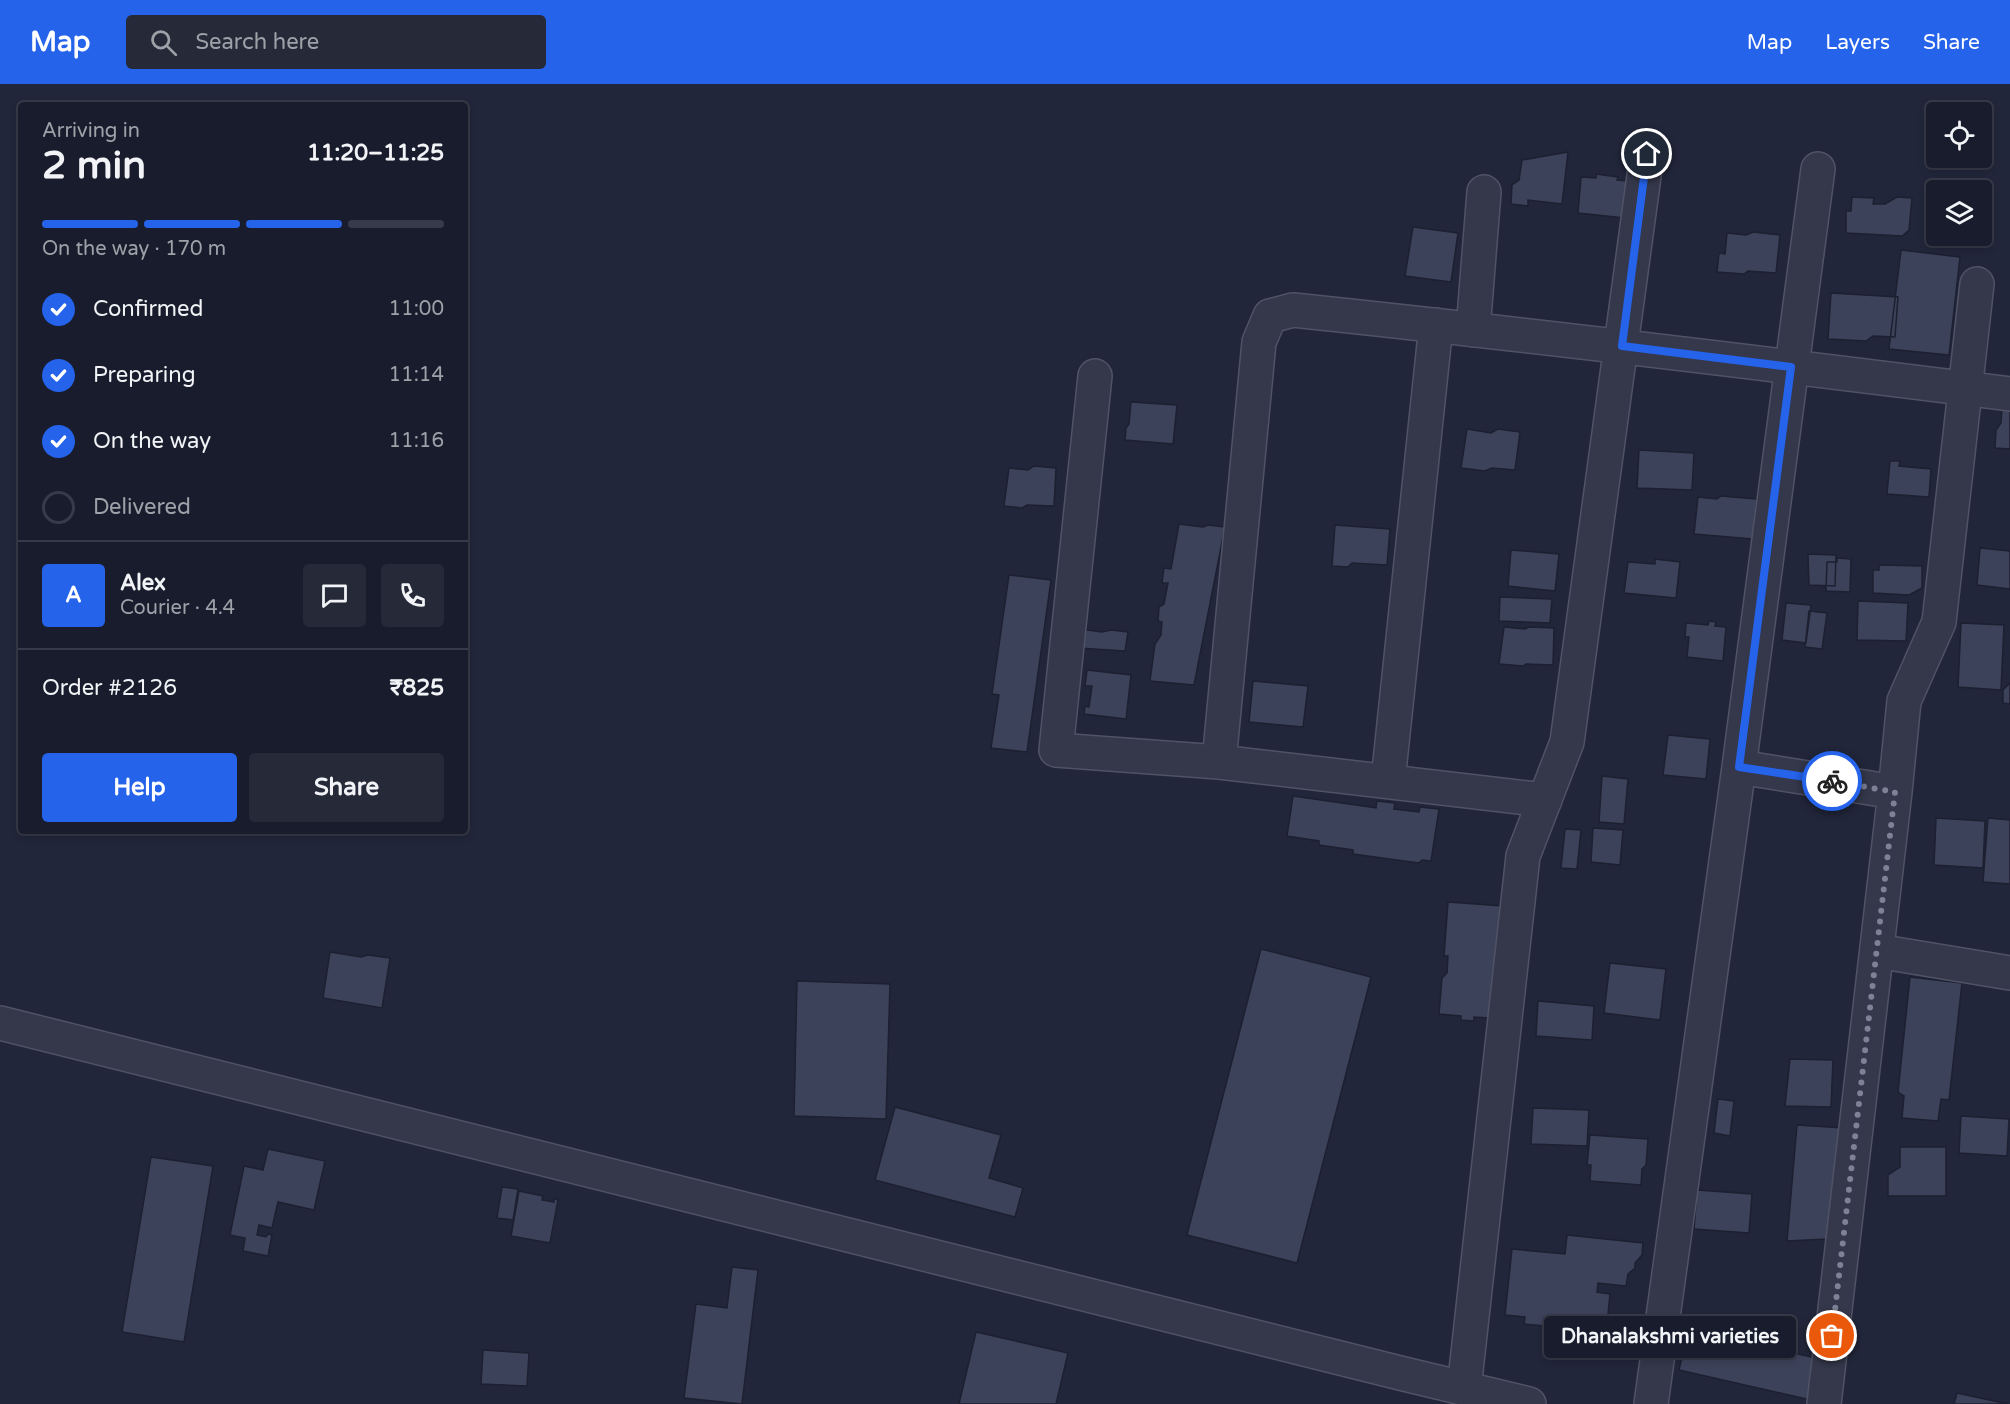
<!DOCTYPE html>
<html lang="en">
<head>
<meta charset="utf-8">
<style>
	body { margin:0; font-family:"Varela Round",sans-serif; background:#262938; color:#f1f3f6; height:100vh; display:flex; flex-direction:column; font-size:22px; white-space:nowrap }
	* { box-sizing:border-box; margin:0 }
	p { font-size:20px; color:#9fa1a9 }
	.icon { flex:none; width:33px; height:33px; fill:none; stroke:currentColor; stroke-width:2; stroke-linecap:round; stroke-linejoin:round }
	.map { position:relative; flex:1; overflow:hidden }
	.side { position:absolute; left:18px; top:18px; width:450px; height:732px; display:flex; flex-direction:column; background:#191c2c; border-radius:6px; box-shadow:0 3px 9px #0003,0 0 0 2px #373a48 }
	.side>* { flex:none }
	.controls { position:absolute; left:1926px; top:18px; display:grid; gap:12px }
	.controls a { display:grid; place-items:center; width:66px; height:66px; border-radius:6px; background:#191c2c; box-shadow:0 3px 9px #0003,0 0 0 2px #373a48; font-size:30px }
	.pin { position:absolute; display:grid; place-items:center; width:51px; height:51px; color:#fff; margin:-26px; border:3px solid #fff; border-radius:50%; box-shadow:0 2px 6px #0007 }
	.courier { position:absolute; display:grid; place-items:center; width:60px; height:60px; margin:-30px; border:4px solid #2563eb; border-radius:50%; background:#fff; color:#222; box-shadow:0 2px 8px #0007 }
	.bubble { position:absolute; height:42px; border-radius:6px; background:#191c2c; box-shadow:0 3px 9px #0003,0 0 0 2px #373a48; font-size:20px; font-weight:700; line-height:42px; text-align:center }
	.summary em { font-style:normal; font-weight:700 }
	.summary div { display:flex; flex-direction:column-reverse }
	.summary { display:flex; align-items:center; justify-content:space-between; height:102px; padding:0 24px }
	h1 { font-size:39px; font-weight:700; line-height:45px }
	.bar { display:grid; grid-template-columns:repeat(4,1fr); gap:9px 6px; align-content:center; height:72px; padding:0 24px }
	.bar i { height:8px; border-radius:4px; background:#373a48 }
	.bar .active { background:#2563eb }
	.bar p { grid-column:span 4 }
	.line { display:flex; align-items:center; gap:15px; padding:0 24px; border-top:2px solid #373a48 }
	.line div { flex:1 }
	.round { display:grid; place-items:center; flex:none; width:63px; height:63px; border-radius:6px; background:#262938 }
	ol { padding:0 24px; list-style:none }
	li { display:flex; align-items:center; gap:18px; height:66px }
	li p { margin-inline-start:auto }
	li .icon { padding:6px; border-radius:50%; background:#2563eb; color:#fff; stroke-width:4 }
	li:last-child { color:#9fa1a9 }
	li i { width:33px; height:33px; border:3px solid #373a48; border-radius:50% }
	.button { display:flex; gap:12px; margin-top:auto; padding:12px 24px }
	.button a { flex:1; height:69px; border-radius:6px; background:#2563eb; color:#fff; font-size:24px; font-weight:700; line-height:69px; text-align:center }
	.button a+a { background:#262938; color:#f1f3f6 }
	header { display:flex; align-items:center; gap:36px; box-sizing:border-box; height:84px; padding:0 30px; background:#2563eb; color:#fff }
	header strong { font-size:28px }
	nav { display:flex; gap:33px; margin-inline-start:auto; font-size:21px }
	.search { width:420px; height:54px; background:#262938; display:flex; align-items:center; gap:15px; box-sizing:border-box; padding:0 21px; border-radius:6px; color:#9fa1a9; font-size:22px }
	.map>svg:first-child { display:block }
	.building { fill:#3d425b; stroke:#1c2031; stroke-width:1.5 }
	.lines { fill:none; stroke-linecap:round; stroke-linejoin:round }
	.minor-casing { stroke:#505365; stroke-width:36 }
	.minor { stroke:#35384b; stroke-width:33 }
	.done { stroke:#7e8296; stroke-width:6; stroke-dasharray:0 10.8 }
	.route { stroke:#2563eb; stroke-width:8 }
</style>
</head>
<body>
<header>
<strong>Map</strong>
<div class="search"><svg class="icon" aria-label="search" viewBox="0 0 24 24"><circle cx="10" cy="10" r="6"/><path d="M15 15l6 6"/></svg>Search here</div>
<nav><a>Map</a><a>Layers</a><a>Share</a></nav>
</header>
<div class="map">
<svg width="2010" height="1320" viewBox="0 0 2010 1320">
	<rect width="100%" height="100%" fill="#21263a"/>
	<path class="building" d="M1568,68l-6,52 -34,-4v6l-17,-2 1,-19 7,-5 3,-20z
		M1596,90l22,3 -1,3 12,1 -4,37 -47,-5 3,-36 15,1z
		M1852,113l22,1 -1,6h12l12,-7 15,1 -3,32 -7,6 -56,-3v-22h5z
		M1413,143l45,6 -7,49 -46,-6z
		M1753,148l27,3 -4,38 -28,-2 -4,3 -27,-2 2,-19 6,1 2,-21 19,2z
		M1901,166l59,7 -11,98 -60,-6z
		M1831,209l67,4 -3,40 -22,-1 -7,5 -38,-2z
		M1131,318l46,3 -4,39 -48,-4 1,-12 3,-4z
		M2002,323l8,1v41l-15,-1 1,-18 5,-7z
		M1467,345l24,4 7,-4 22,3 -5,38 -23,-2 -7,3 -24,-3z
		M1639,366l55,3 -2,37 -55,-2z
		M1890,377h10l-1,5 32,3 -2,28 -42,-3z
		M1034,382l22,2 -2,38 -27,-1 -5,3 -18,-2 5,-38 19,2z
		M1721,412l36,3 -4,40 -59,-5 4,-37 19,2z
		M1179,440l24,3 5,-2 17,2 -31,158 -44,-4 5,-37 6,-9 1,-13 -4,-1 1,-14 5,-3 4,-21h-6l2,-15 7,1z
		M1335,441l55,4 -3,36 -35,-2 -4,4 -16,-1z
		M1980,464l30,3v38l-33,-4z
		M1511,466l48,4 -4,37 -47,-5z
		M1808,470l28,1 -1,31 -26,-1z
		M1837,474l14,1 -1,33 -24,-1 1,-29h10z
		M1655,475l25,3 -4,36 -52,-5 4,-31 27,2z
		M1879,481l43,1v22l-13,7 -36,-2v-23h6z
		M1009,491l42,5 -24,172 -36,-4 8,-53 -7,-1z
		M1500,513l52,2 -2,24 -51,-2z
		M1858,517l50,2 -2,38 -49,-1z
		M1786,519l25,2 -5,38 -24,-3z
		M1809,527l18,2 -5,36 -17,-2z
		M1709,537l7,1 -1,4 11,1 -3,34 -36,-4 2,-20h-4l1,-14 22,2z
		M1961,539l43,2 -3,65 -43,-3z
		M1504,543l21,2 4,-2 25,1 -1,37 -27,-1 -3,2 -24,-2z
		M1080,545l22,3 9,-2 17,2 -3,19 -47,-3z
		M1087,586l44,5 -5,44 -42,-5 1,-8 4,1 3,-21h-7z
		M1253,597l55,5 -5,41 -54,-5z
		M2010,599v21l-7,-1v-13z
		M1668,651l42,4 -4,40 -43,-4z
		M1602,692l26,3 -4,45 -25,-2z
		M1293,712l83,12 1,-7 18,2 -1,6 25,3 1,-5 19,2 -8,52 -9,-1 -3,3 -66,-9v-4l-34,-5v-4l-32,-5z
		M1936,734l49,3 -2,47 -49,-3z
		M1988,734l22,2v64l-27,-2z
		M1593,744l30,2 -3,35 -29,-3z
		M1565,745l16,1 -4,39 -16,-1z
		M1448,818l55,4 -13,112 -16,-1v4l-13,-1v-4l-22,-2 3,-36 5,-5 1,-17h-4z
		M1261,865l110,28 -74,286 -110,-28z
		M330,868l31,5 7,-2 22,3 -8,50 -59,-10z
		M1610,879l56,6 -6,51 -56,-7z
		M1910,893l52,6 -13,117 -8,-1 -3,22 -36,-3 2,-22 -6,-4z
		M797,897l93,3 -4,135 -92,-3z
		M1538,917l56,5 -2,34 -56,-4z
		M1790,975l43,1 -2,47 -46,-1z
		M1718,1015l16,2 -4,35 -16,-3z
		M895,1023l106,28 -12,43 34,10 -8,29 -140,-37z
		M1533,1024l56,2 -2,36 -56,-2z
		M1961,1032l48,3 -2,37 -48,-3z
		M1797,1041l47,3 -17,111 -40,2z
		M1590,1051l58,4 -2,26 -4,4 -1,16 -51,-4 1,-16h-4z
		M1900,1063h46v49h-58v-21l12,-8z
		M268,1065l57,12 -11,49 -36,-8 -6,26 -13,-3 -2,10 9,2 2,-3 4,1 -4,21 -25,-5 2,-13 -15,-3 14,-69 19,4z
		M151,1073l62,9 -29,176 -62,-10z
		M502,1103l16,2 -5,31 -16,-2z
		M1697,1106l55,4 -3,39 -55,-4z
		M519,1107l24,5 -1,4 12,2v-4l4,2 -8,43 -39,-7z
		M1567,1151l76,8 -1,12 -7,8v5l-7,6 -2,12 -28,-3 -1,9 13,2 -3,31 -40,-4 -1,7 -42,-4 1,-7 -20,-2 7,-66 53,5z
		M732,1183l26,3 -16,134 -58,-6 12,-94 31,4z
		M1688,1245l132,30 -9,41 -132,-30z
		M976,1248l92,21 -12,51h-97z
		M483,1266l46,3 -2,33 -46,-2z
		M1957,1309l51,11h-54z"/>
	<g class="lines">
		<defs>
			<path id="minor" d="M1473,246l11,-138
				M1095,292l-39,374 163,12 326,38
				M1219,678l40,-420 11,-26 23,-6c239,25 478,54 717,84
				M1739,683l156,25 -71,612
				M1388,697l48,-456
				M1895,708l9,-91 35,-79 38,-338
				M1877,867l133,22
				M0,939l1404,351 125,30
				M1464,1305l59,-533 44,-114 80,-588
				M1651,1320l88,-637 79,-598"/>
		</defs>
		<use href="#minor" class="minor-casing"/>
		<use href="#minor" class="minor"/>
	</g>
	<g class="lines">
		<path class="done" d="M1832,697l63,11 -63,544"/>
		<path class="route" d="M1647,70l-25,192 169,21 -52,400 93,14"/>
	</g>
</svg>
<div class="controls">
<a><svg class="icon" aria-label="locate" viewBox="0 0 24 24"><circle cx="12" cy="12" r="6"/><path d="M12 2v4M12 18v4M2 12h4M18 12h4"/></svg></a>
<a><svg class="icon" aria-label="layers" viewBox="0 0 24 24"><path d="M12 4l9 5-9 5-9-5zM3 14l9 5 9-5"/></svg></a>
</div>
<div class="pin" style="left:1832px;top:1252px;background:#ea580c"><svg class="icon" aria-label="bag" viewBox="0 0 24 24"><path d="M5 8h14l-1 12H6zM9 8a3 3 0 0 1 6 0"/></svg></div>
<div class="pin" style="left:1647px;top:70px;background:#1f2937"><svg class="icon" aria-label="home" viewBox="0 0 24 24"><path d="M3 11l9-7 9 7M6 9v11h12V9"/></svg></div>
<div class="courier" style="left:1832px;top:697px"><svg class="icon" aria-label="bike" viewBox="0 0 24 24"><circle cx="6" cy="16" r="4"/><circle cx="18" cy="16" r="4"/><path d="M6 16l4-8h5l3 8M10 8l3 8H6M13 5h3"/></svg></div>
<div class="bubble" style="left:1544px;top:1232px;width:252px">Dhanalakshmi varieties</div>
<section class="side">
<div class="summary"><div><h1>2 min</h1><p>Arriving in</p></div><em>11:20–11:25</em></div>
<div class="bar"><i class="active"></i><i class="active"></i><i class="active"></i><i></i><p>On the way · 170 m</p></div>
<ol>
<li><svg class="icon" aria-label="check" viewBox="0 0 24 24"><path d="M5 12l5 5 9-10"/></svg>Confirmed<p>11:00</p></li>
<li><svg class="icon" aria-label="check" viewBox="0 0 24 24"><path d="M5 12l5 5 9-10"/></svg>Preparing<p>11:14</p></li>
<li><svg class="icon" aria-label="check" viewBox="0 0 24 24"><path d="M5 12l5 5 9-10"/></svg>On the way<p>11:16</p></li>
<li><i></i>Delivered</li>
</ol>
<div class="line" style="height:108px"><b class="round" style="background:#2563eb;color:#fff">A</b><div><b>Alex</b><p>Courier · 4.4</p></div><a class="round"><svg class="icon" aria-label="chat" viewBox="0 0 24 24"><path d="M4 5h16v11H9l-5 4z"/></svg></a><a class="round"><svg class="icon" aria-label="phone" viewBox="0 0 24 24"><path d="M5 4h4l2 5-3 2q2 4 5 5l2-3 5 2v4C11 20 4 13 5 4z"/></svg></a></div>
<div class="line" style="height:78px"><div>Order #2126</div><b>₹825</b></div>
<div class="button"><a>Help</a><a>Share</a></div>
</section>
</div>
</body>
</html>
